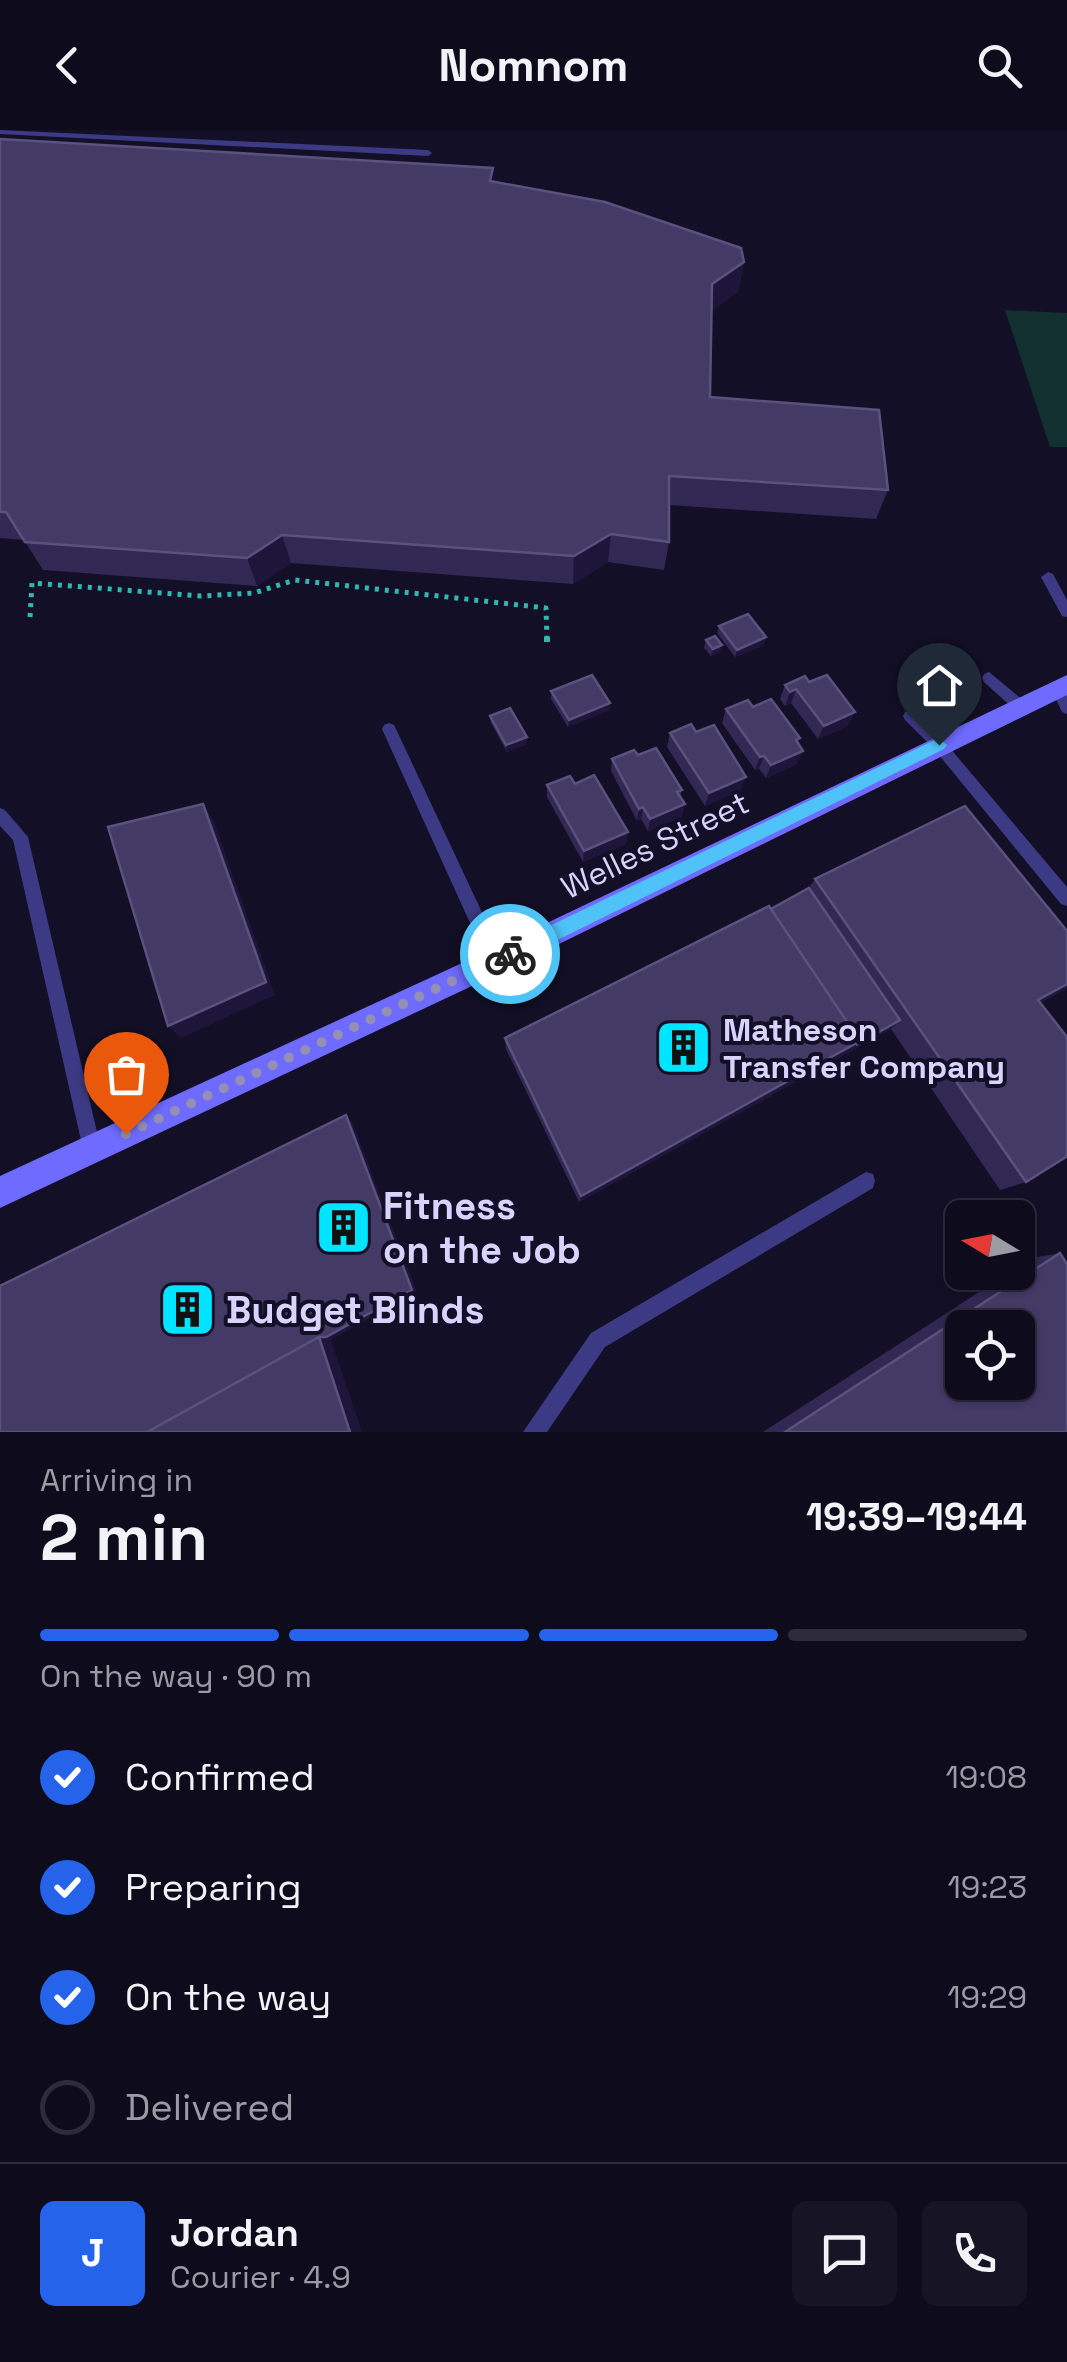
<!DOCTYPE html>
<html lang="en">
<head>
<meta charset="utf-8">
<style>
	body { margin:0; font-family:"Space Grotesk",sans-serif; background:#171425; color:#f1f3f6; height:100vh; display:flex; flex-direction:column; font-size:38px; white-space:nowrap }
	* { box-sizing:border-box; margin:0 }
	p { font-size:32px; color:#9b9ba3 }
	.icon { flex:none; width:55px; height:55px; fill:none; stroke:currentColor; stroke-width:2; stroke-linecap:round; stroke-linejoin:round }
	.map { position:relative; height:1302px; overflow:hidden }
	.drawer { display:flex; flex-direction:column; background:#0e0b1c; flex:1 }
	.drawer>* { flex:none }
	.needle { width:65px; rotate:280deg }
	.fabs { position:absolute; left:945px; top:1070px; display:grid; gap:20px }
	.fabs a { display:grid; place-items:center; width:90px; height:90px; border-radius:15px; background:#0e0b1c; box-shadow:0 2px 8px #0004,0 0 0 2px #2e2b3b; font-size:50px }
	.pin { position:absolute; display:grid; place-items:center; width:85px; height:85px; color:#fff; margin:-102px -42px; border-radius:50% 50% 50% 0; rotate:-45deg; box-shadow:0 0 10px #0007 }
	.pin .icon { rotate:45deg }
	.courier { position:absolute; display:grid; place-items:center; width:100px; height:100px; margin:-50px; border:8px solid #4fc3f7; border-radius:50%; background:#fff; color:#222; box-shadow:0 2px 12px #0007 }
	.overview em { font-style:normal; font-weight:700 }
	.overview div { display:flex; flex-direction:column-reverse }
	.overview { display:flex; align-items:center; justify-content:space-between; height:170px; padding:0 40px }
	h1 { font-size:65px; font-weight:700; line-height:75px }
	.bar { display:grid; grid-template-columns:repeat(4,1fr); gap:15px 10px; align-content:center; height:120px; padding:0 40px }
	.bar i { height:12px; border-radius:8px; background:#2e2b3b }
	.bar .active { background:#2563eb }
	.bar p { grid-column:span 4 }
	.line { display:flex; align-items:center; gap:25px; padding:0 40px; border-top:2px solid #2e2b3b }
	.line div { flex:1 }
	.round { display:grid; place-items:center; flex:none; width:105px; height:105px; border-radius:15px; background:#171425 }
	ol { padding:0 40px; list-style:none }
	li { display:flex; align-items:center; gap:30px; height:110px }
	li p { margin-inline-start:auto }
	li .icon { padding:10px; border-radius:50%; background:#2563eb; color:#fff; stroke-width:4 }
	li:last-child { color:#9b9ba3 }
	li i { width:55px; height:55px; border:5px solid #2e2b3b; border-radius:50% }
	header { display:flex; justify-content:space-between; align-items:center; height:130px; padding:0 40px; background:#0e0b1c; font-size:45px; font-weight:700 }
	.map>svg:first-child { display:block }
	.green { fill:#12302f }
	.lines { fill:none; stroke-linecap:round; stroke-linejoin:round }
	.path-far1 { stroke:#2fb8b0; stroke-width:5; stroke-dasharray:4 6; stroke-linecap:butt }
	.path { stroke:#2fb8b0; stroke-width:6; stroke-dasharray:5 8; stroke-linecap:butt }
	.service { fill:#3d3a85; fill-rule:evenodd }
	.secondary { fill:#6f6bff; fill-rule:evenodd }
	.wall { fill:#312854 }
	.shaded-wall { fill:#1d163a }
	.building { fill:#433a66; stroke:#5a527e; stroke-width:2.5; fill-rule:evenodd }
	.route { fill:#4fc3f7 }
	.done { stroke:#948fb3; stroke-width:10; stroke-dasharray:0 18 }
	.labels { text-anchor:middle; stroke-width:8; stroke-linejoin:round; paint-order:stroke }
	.street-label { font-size:32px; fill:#d9d4ff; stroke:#130f26 }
	.poi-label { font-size:32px; font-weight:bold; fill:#d9d4ff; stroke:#130f26; text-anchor:start }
	.near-poi-label { font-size:38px; font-weight:bold; fill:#d9d4ff; stroke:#130f26; text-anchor:start }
</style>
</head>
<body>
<header><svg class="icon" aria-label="back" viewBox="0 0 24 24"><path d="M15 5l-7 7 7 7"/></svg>Nomnom<svg class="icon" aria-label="search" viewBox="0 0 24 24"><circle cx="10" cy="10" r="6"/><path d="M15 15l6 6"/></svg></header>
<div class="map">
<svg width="1067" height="1302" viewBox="0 0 1067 1302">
	<rect width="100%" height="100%" fill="#130f26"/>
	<path class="green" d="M1005,180l62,3v134h-17z"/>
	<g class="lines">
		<path class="path-far1" d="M30,487l2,-34 169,13 53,-3 41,-13 251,28 1,32"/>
		<path class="path" d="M547,507v10"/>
		<path class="service" d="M0,0l428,20 4,3 -4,3 -428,-22z
			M1048,442l5,2 14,26v17l-5,-1 -21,-39z
			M989,542l35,29 2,4 -2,4h-10l-30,-27 -2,-4 2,-4z
			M1057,551l5,2 5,10v21l-5,-2 -12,-25z
			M910,580l5,2 29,29 123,146v19l-6,-2 -127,-155 -29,-29 -2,-4 2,-4z
			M389,593l5,2 2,4 106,226 2,6 -2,6 -6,2 -6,-2 -108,-238 2,-4z
			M0,678l5,2 23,27 73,312 -2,7 -7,2 -7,-2 -2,-7 -70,-309 -13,-14z
			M866,1042l7,2 2,7 -2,7 -268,159 -58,85h-24l68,-99z"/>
		<path class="secondary" d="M1067,545v20l-561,275 -506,238v-32l486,-224z"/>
	</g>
	<path class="wall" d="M0,9l493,42 251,81 -6,30 -27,19 -1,86 178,93 -12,29 -207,-14v37l-5,28 -56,-8 -35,22 -282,-21 -34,23 -214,-16 -19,-30 -24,-2z
		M719,496l45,19 -29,12 -18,-24z
		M706,510l14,12 -9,4 -7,-8z
		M809,552l39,44 -30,13 -27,-36 -6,3 -5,-7 5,-14z
		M551,561l59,12 -1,7 -41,17 -17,-28z
		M726,579l72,34 -1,21 -31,14 -7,-9 -4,1 -33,-47z
		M490,586l37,21v7l-20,8 -16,-29z
		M696,602l45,58 -36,16 -38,-59 3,-14z
		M638,625l44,35 -2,7 2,20 -34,14 -7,-12 -4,2 -26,-50 1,-12z
		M575,654l53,48 -2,12 -43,18 -36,-65v-12z
		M815,749l252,52v57l-27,15 -14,179 -26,8 -109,-161 -312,173 -73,-153 -1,-11 266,-130 38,-20z
		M1060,1123l7,179h-304l247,-160h8v-5l14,-9z"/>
	<path class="shaded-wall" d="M744,132l-6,30 -32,22 6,-30z
		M611,404l-3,28 -35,22 1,-28z
		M282,405l9,28 -34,23 -10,-28z
		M766,507l-2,8 -29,12 2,-7z
		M722,515l-2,7 -9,4 2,-7z
		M796,559l-5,14 -6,3 5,-14z
		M610,573l-1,7 -41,17 1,-7z
		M855,582l-7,14 -30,13 6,-13z
		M527,607v7l-20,8 -1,-7z
		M803,621l-6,13 -31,14 5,-13z
		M764,626l-5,13 -4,1 5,-13z
		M746,647l-5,13 -36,16 4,-13z
		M203,674l11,17 61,174 -94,43 -13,-12z
		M685,674l-3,13 -34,14 2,-12z
		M643,677l-2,12 -4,2 2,-12z
		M628,702l-2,12 -43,18 1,-11z
		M1067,854v4l-53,28 24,-16z
		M900,890l-9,9 -312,173 2,-6z
		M346,985l7,9 64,168 -86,48 31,92h-12l-31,-95z"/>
	<path class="building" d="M0,9l493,29 -3,13 115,21 136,46 3,14 -32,22 -2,113 169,13 9,80 -219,-14v66l-58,-8 -37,22 -292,-21 -35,23 -222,-16 -19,-30h-6z
		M748,484l18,23 -29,13 -18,-24z
		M715,506l7,9 -9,4 -7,-9z
		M592,545l18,28 -41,17 -18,-29z
		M827,545l28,37 -31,14 -28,-37 -6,3 -5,-7 20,-9 4,6z
		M771,569l29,39 -4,2 7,11 -32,14 -7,-9 -4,1 -34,-48 22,-9 5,7z
		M510,578l17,29 -21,8 -16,-29z
		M691,594l5,8 18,-7 32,52 -37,16 -39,-60z
		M656,618l26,42 -5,2 8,12 -35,15 -7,-12 -4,2 -27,-50 22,-9 4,5z
		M594,645l34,57 -44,19 -37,-66 23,-9 5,8z
		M203,674l63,178 -98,44 -60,-199z
		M965,676l102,125v53l-29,16 29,37v117l-1,3 -40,25 -211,-303z
		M809,758l91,132 -44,25 4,-4 -89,-132z
		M769,776l91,135 -279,155 -76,-158z
		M346,985l66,175 -86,47h-7l-172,95h-147v-146z
		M1060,1123l7,11v168h-282zM962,1198h56v54h-56z
		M319,1207l31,95h-203z"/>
	<path class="route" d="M939,608l8,7 -3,4 -427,211h-13v-12z"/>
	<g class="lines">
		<path class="done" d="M126,1004l384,-180"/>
	</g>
	<defs>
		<symbol id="building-square" viewBox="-11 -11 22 22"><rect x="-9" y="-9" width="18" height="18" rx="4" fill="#00e5ff" stroke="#130f26"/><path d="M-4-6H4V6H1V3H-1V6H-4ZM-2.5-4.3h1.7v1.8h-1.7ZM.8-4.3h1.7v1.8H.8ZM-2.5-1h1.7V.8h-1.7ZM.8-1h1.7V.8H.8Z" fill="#111"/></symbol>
	</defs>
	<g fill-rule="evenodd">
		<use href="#building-square" x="652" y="886" width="63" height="63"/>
		<use href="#building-square" x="312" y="1066" width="63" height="63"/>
		<use href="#building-square" x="156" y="1148" width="63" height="63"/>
	</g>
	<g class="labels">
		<g class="street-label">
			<text transform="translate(655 715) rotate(-26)" y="11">Welles Street</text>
		</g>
		<g class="poi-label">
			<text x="723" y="911">Matheson<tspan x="723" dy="37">Transfer Company</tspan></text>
		</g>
		<g class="near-poi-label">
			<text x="383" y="1089">Fitness<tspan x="383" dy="44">on the Job</tspan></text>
			<text x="226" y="1193">Budget Blinds</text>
		</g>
	</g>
</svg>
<div class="fabs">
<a><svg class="needle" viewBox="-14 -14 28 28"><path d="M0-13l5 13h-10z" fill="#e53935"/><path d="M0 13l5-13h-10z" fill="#9b9ba3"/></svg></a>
<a><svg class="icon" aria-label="locate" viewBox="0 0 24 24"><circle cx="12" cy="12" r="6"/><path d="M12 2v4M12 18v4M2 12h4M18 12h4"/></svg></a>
</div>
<div class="pin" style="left:126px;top:1004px;background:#ea580c"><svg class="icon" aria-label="bag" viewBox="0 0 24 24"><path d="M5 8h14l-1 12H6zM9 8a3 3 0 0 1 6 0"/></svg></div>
<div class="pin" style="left:939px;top:615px;background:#1f2937"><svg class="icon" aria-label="home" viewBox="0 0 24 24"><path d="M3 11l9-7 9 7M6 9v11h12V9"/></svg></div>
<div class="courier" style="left:510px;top:824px"><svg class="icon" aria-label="bike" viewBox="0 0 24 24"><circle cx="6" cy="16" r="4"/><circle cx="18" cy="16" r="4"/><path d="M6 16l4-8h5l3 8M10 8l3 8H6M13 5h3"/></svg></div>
</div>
<section class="drawer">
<div class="overview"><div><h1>2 min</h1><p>Arriving in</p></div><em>19:39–19:44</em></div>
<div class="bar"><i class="active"></i><i class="active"></i><i class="active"></i><i></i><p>On the way · 90 m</p></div>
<ol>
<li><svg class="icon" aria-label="check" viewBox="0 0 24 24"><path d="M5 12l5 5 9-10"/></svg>Confirmed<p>19:08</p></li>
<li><svg class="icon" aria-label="check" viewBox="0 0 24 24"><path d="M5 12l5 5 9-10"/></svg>Preparing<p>19:23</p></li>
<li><svg class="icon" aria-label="check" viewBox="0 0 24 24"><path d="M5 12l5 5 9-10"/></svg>On the way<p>19:29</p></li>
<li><i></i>Delivered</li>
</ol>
<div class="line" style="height:180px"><b class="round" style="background:#2563eb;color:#fff">J</b><div><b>Jordan</b><p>Courier · 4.9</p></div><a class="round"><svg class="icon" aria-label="chat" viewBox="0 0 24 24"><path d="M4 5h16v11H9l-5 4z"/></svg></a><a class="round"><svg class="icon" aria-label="phone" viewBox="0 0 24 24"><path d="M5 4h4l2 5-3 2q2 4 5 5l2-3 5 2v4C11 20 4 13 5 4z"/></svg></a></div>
</section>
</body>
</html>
